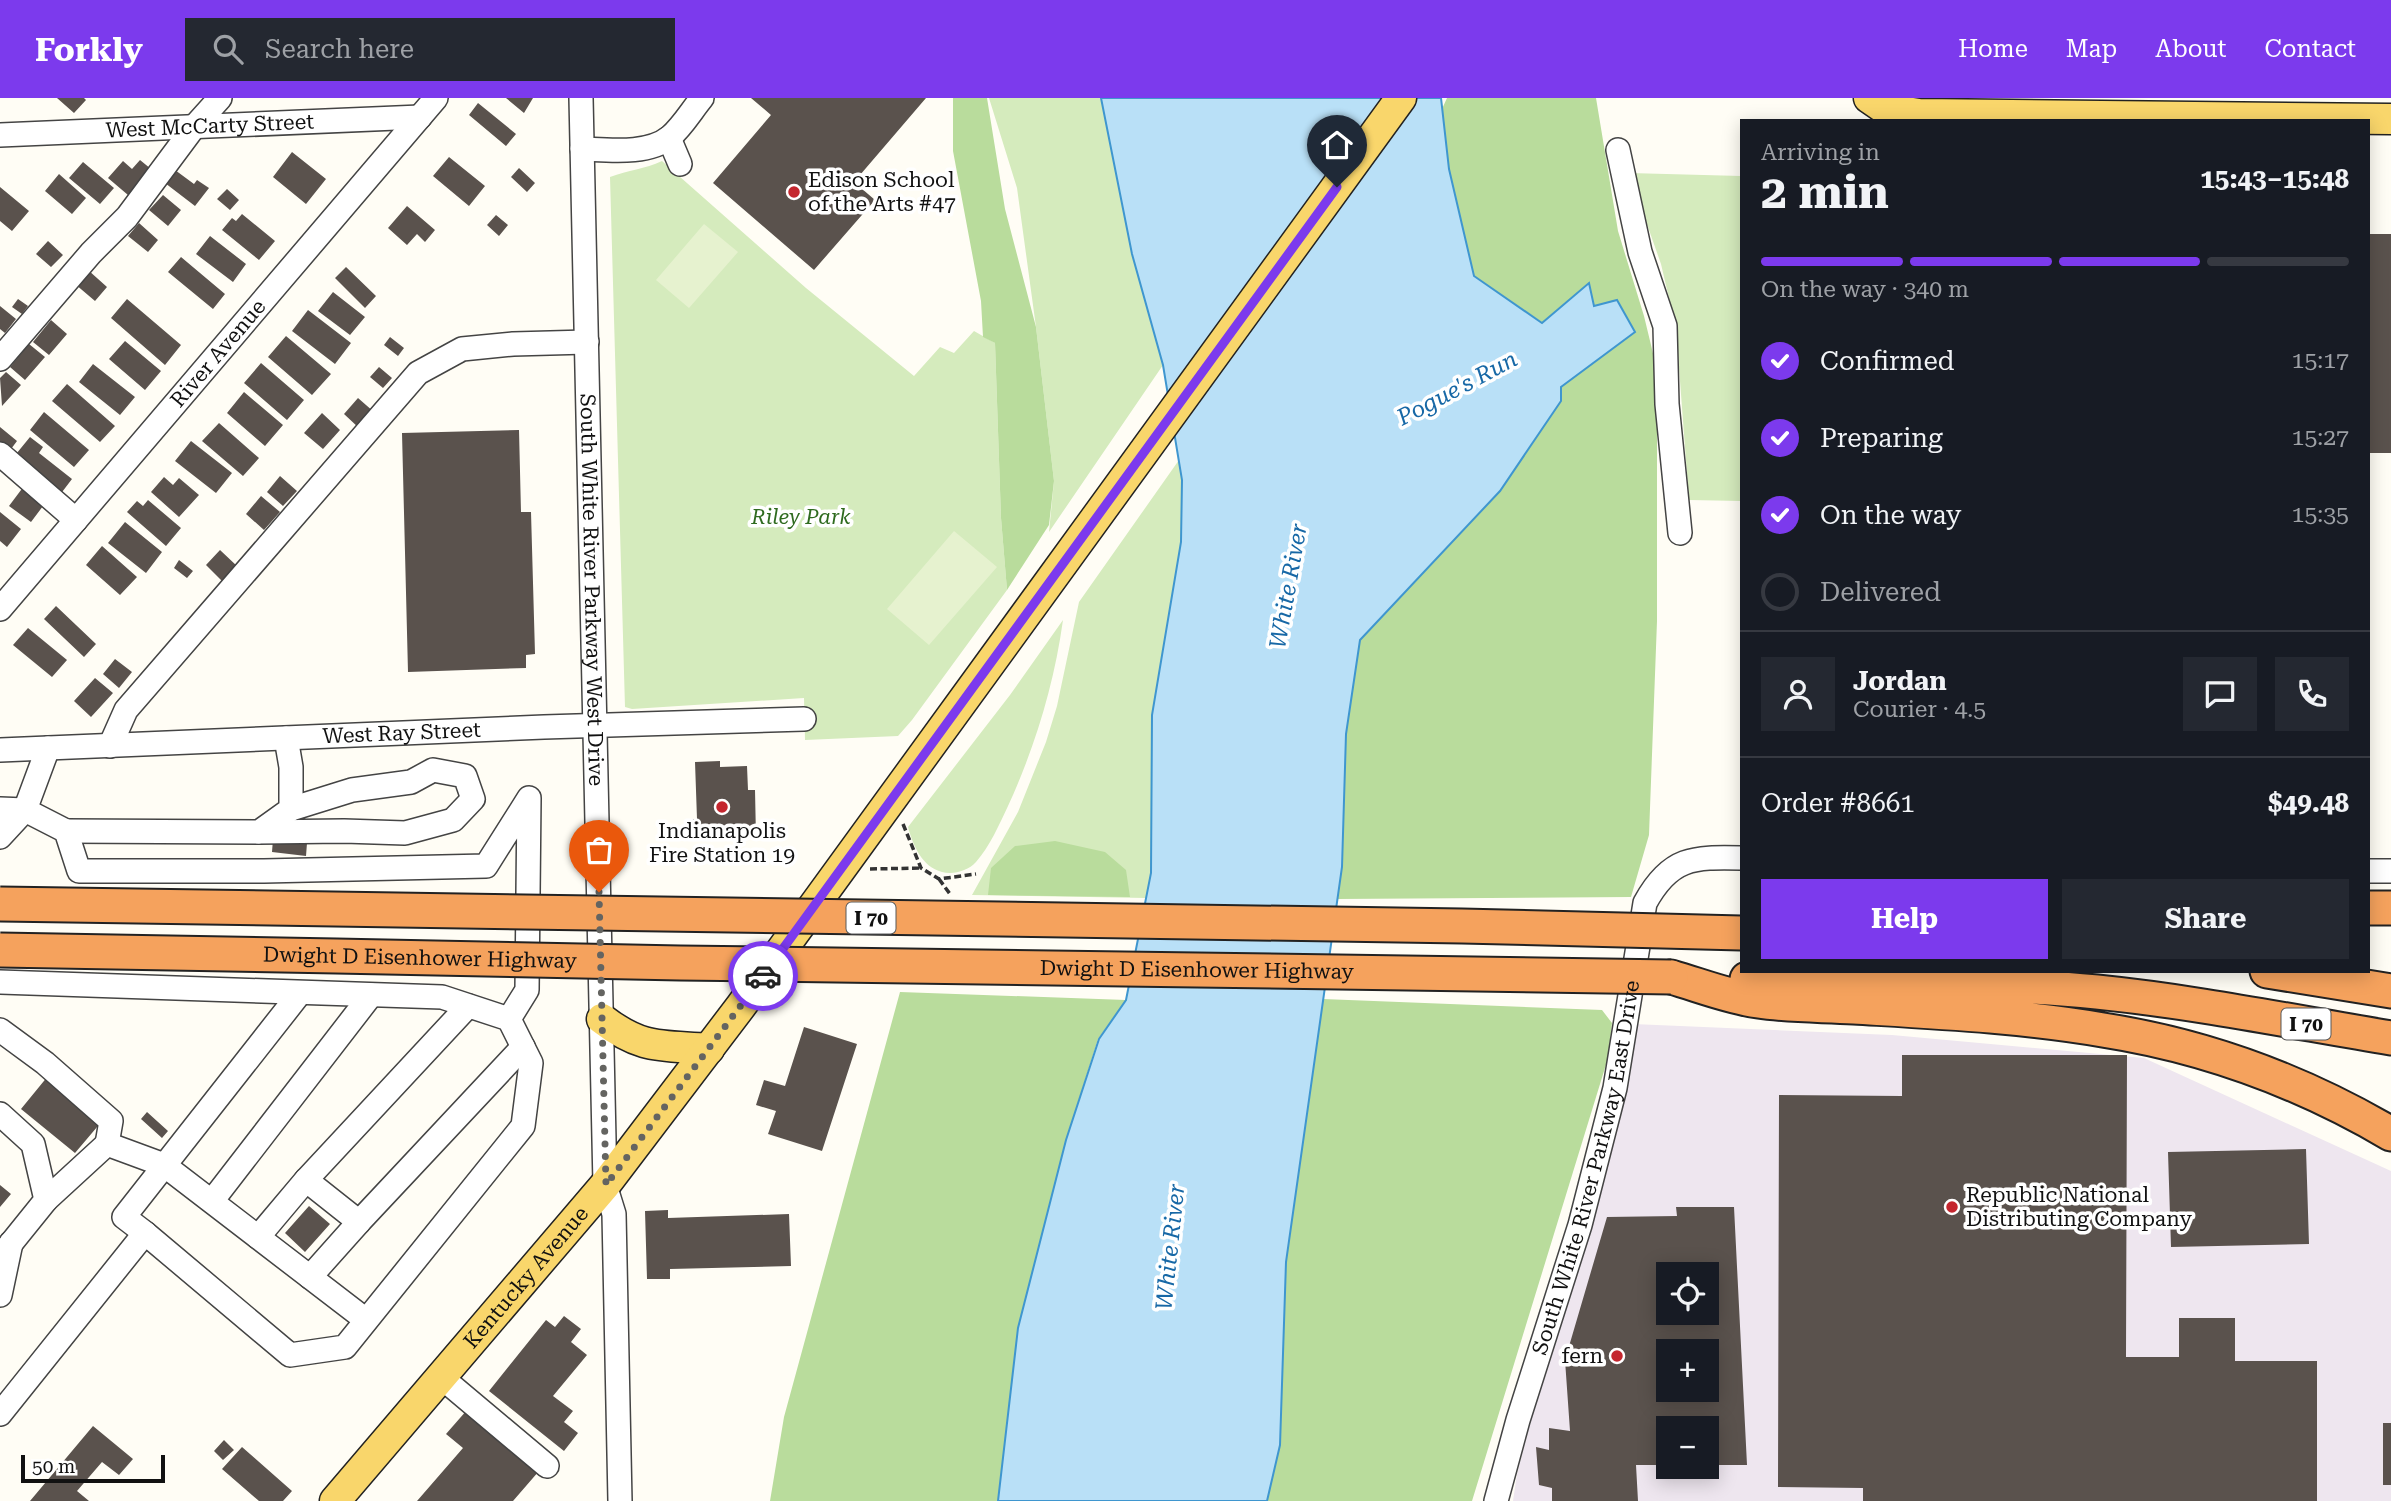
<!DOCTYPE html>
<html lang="en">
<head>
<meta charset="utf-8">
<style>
	body { margin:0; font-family:"Roboto Serif",serif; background:#242831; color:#f1f3f6; height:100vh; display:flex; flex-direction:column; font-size:26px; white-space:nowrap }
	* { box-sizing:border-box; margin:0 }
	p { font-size:23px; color:#9ea1a6 }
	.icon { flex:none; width:38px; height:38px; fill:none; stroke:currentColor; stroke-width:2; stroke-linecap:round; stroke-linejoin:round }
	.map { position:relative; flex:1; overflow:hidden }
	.side { position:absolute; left:1740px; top:21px; width:630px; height:854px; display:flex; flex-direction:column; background:#171b24; border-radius:0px; box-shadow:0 4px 18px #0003 }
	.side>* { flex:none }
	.buttons { position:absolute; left:1656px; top:1164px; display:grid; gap:14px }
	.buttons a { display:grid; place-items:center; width:63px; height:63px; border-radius:0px; background:#171b24; box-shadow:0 4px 18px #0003; font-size:35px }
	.scale { position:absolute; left:21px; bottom:18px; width:144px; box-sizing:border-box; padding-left:7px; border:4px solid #111; border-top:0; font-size:19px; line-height:24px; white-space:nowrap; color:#111; -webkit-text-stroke:5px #fff; paint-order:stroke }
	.pin { position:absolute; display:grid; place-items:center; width:60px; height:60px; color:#fff; margin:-72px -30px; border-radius:50% 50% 50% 0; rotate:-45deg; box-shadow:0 0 7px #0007 }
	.pin .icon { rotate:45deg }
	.courier { position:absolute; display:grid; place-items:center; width:70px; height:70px; margin:-35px; border:5px solid #7c3aed; border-radius:50%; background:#fff; color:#222; box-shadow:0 2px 9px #0007 }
	.headline em { font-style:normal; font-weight:700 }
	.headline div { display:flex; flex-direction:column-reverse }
	.headline { display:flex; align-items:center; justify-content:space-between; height:119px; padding:0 21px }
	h1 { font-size:46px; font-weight:700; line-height:52px }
	.bar { display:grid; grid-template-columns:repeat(4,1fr); gap:10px 7px; align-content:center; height:84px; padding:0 21px }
	.bar i { height:9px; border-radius:5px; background:#363941 }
	.bar .current { background:#7c3aed }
	.bar p { grid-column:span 4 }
	.line { display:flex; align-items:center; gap:18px; padding:0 21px; border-top:2px solid #363941 }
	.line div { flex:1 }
	.round { display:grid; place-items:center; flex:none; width:74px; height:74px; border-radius:0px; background:#242831 }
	ol { padding:0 21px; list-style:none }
	li { display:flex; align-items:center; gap:21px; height:77px }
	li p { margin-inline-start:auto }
	li .icon { padding:7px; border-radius:50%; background:#7c3aed; color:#fff; stroke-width:4 }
	li:last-child { color:#9ea1a6 }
	li i { width:38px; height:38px; border:4px solid #363941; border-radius:50% }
	.button { display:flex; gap:14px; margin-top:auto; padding:14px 21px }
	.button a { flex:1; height:80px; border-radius:0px; background:#7c3aed; color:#fff; font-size:28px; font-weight:700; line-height:80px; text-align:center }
	.button a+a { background:#242831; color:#f1f3f6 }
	header { display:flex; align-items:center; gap:42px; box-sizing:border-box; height:98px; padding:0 35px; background:#7c3aed; color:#fff }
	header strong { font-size:33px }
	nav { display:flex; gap:38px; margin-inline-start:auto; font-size:24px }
	.search { width:490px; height:63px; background:#242831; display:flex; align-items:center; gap:18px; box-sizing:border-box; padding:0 24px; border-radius:0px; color:#9ea1a6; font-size:26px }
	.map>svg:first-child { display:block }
	.industrial { fill:#eee6ef; fill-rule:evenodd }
	.green { fill:#d5ebbd }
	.forest { fill:#b9dc9c }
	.pitch { fill:#e6f2cf }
	.water { fill:#b9e0f7; stroke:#3f96cf; stroke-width:2 }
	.building { fill:#5a524d; fill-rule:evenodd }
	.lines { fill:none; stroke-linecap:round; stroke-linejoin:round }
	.minor-casing { stroke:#444; stroke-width:26 }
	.major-casing { stroke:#222; stroke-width:33 }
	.highway-casing { stroke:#222; stroke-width:37 }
	.path { stroke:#333; stroke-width:3.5; stroke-dasharray:7 3.5; stroke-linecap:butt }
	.minor { stroke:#fff; stroke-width:23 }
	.major { stroke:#f9d66b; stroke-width:30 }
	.highway { stroke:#f5a25d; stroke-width:33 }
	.highway-bridge-casing { stroke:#222; stroke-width:37; stroke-linecap:butt }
	.highway-bridge { stroke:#f5a25d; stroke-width:33 }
	.done { stroke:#646461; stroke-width:7; stroke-dasharray:0 12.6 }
	.route { stroke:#7c3aed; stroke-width:9 }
	.poi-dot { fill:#c4262e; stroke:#fff; stroke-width:2.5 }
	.labels { text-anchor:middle; stroke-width:7; stroke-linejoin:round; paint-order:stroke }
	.shield { fill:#fff; stroke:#585858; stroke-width:2 }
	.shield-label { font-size:19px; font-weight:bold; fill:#111 }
	.street-label { font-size:21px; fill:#111; stroke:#fff }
	.poi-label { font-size:21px; fill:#111; stroke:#fff; text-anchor:start }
	.park-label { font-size:21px; font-style:italic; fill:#2f6b1f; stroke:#fff }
	.water-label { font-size:23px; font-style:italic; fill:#1768a6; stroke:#fff }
</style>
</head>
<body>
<header>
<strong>Forkly</strong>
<div class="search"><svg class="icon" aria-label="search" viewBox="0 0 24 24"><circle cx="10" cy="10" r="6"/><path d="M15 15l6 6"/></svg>Search here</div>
<nav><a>Home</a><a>Map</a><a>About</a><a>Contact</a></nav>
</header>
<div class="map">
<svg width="2391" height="1403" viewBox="0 0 2391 1403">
	<rect width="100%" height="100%" fill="#fffdf5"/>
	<path class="industrial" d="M1633,926l259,11 252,23 247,113v330h-878l4,-27zM1668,1176h38v38h-38zM1668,1253h38v39h-38zM1668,1330h38v38h-38z"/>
	<path class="green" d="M989,0h112l31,156 31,111 -114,167 5,-51 -18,-154 -19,-139z
		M662,63l144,127 108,88 26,-29 14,6 20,-22 21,12 6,175 6,72 -95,130 -14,16 -93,4 -1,-42 -172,11 -7,-2 -15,-530c18,-7 35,-8 52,-16z
		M1629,75l112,3v325l-52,-1 -13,-172 -15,-64z
		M1179,362l3,20 -1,62 -29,173 -1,158 -5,25 -174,-3 46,-83 28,-70 11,-36 22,-104z
		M1063,522c-9,65 -28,127 -55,186 -9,19 -18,40 -32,56 -8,9 -23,13 -34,10 -20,-5 -29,-27 -34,-45l102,-132z"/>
	<path class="forest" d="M953,0h34l18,111 31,118 18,154 -5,44 -42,65 -6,-72 -6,-175 -12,-6 -2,-36 -28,-150z
		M1447,0h149l22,133 26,85 13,54v251l-8,214 -18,62 -294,2 5,-32 4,-133 14,-94 140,-149 61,-104 73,-56 -8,-14 -83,6 -69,-47 -25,-107 -7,-60z
		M1055,743l50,11 21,18 4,27 -142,-2 3,-27 24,-22z
		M900,894l226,8 -28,39 -32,101 -48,188 -20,173h-228l14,-84z
		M1323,901l279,11 10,13 -4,35 -136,443h-205l13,-56 6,-183z"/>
	<path class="pitch" d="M704,126l34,28 -49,56 -33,-28z
		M954,433l43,36 -68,78 -42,-36z"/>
	<path class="water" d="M1101,0h340l8,71 25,107 68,47 47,-40 5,23 23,-6 18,32 -74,55v14l-61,90 -140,149 -14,94 -4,133 -56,395 -6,183 -13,56h-269l20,-173 48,-188 33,-101 27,-39 25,-127 1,-158 29,-173 1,-62 -19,-115 -31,-111z"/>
	<path class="building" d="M57,0h27l2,2 -12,13z
		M506,0h27l-9,15z
		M751,0h175l-72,84 21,18 -61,70 -101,-87 58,-68z
		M478,5l38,31 -10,12 -37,-31z
		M292,54l34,27 -20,25 -33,-27z
		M449,59l36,29 -16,20 -36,-30z
		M140,62l11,9 -23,26 -20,-17 15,-17 9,8z
		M83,64l31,26 -14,16 -31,-26z
		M519,70l16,15 -8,9 -16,-15z
		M175,72l19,14 3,-4 12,8 -14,18 -30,-23z
		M59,76l27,24 -14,16 -27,-23z
		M0,89l29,24 -17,20 -12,-10z
		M227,91l12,11 -9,10 -13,-11z
		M163,97l18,15 -13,16 -19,-16z
		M407,108l28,24 -10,12 -8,-8 -10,11 -19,-17z
		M242,116l33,27 -16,19 -37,-30 10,-12 4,3z
		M496,117l12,10 -9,11 -12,-11z
		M139,125l19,17 -10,12 -20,-16z
		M2368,136h23v219h-23z
		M210,138l36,28 -13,18 -37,-28z
		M48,143l15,14 -12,12 -15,-13z
		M181,159l44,37 -12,15 -45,-37z
		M346,169l30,29 -11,12 -30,-30z
		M88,172l19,17 -12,14 -20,-17z
		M333,194l32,25 -15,18 -32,-24z
		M18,201l10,7 -6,8 -10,-7z
		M127,201l54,46 -16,20 -54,-47z
		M0,208l16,13 -11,14 -5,-4z
		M308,212l43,33 -16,21 -43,-33z
		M51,222l16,14 -18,21 -16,-13z
		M286,238l45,38 -19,21 -44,-38z
		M390,239l14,11 -6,8 -14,-11z
		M125,243l36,30 -16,19 -36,-31z
		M29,246l16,13 -20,23 -15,-13z
		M261,265l43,37 -17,20 -43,-37z
		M93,266l42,33 -15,18 -41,-33z
		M379,269l13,11 -9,10 -13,-11z
		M6,274l15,13 -19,21 -2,-28z
		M67,286l48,42 -15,16 -48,-41z
		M244,294l39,33 -18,21 -38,-33z
		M358,300l16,14 -15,16 -15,-14z
		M44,314l45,38 -15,17 -44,-37z
		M322,315l18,17 -17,19 -19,-16z
		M219,325l40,35 -16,18 -41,-35z
		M0,329l17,14 -9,12 -8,-6z
		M519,332l2,82h10l4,142 -9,1v13l-118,4 -6,-239z
		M30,339l13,10 -4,6 33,26 -13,17 -47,-37z
		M191,343l41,32 -16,20 -41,-32z
		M280,378l17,15 -14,15 -16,-14z
		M164,379l9,8 6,-7 20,17 -20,22 -28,-25z
		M24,388l22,16 -15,20 -22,-16z
		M261,398l19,16 -16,18 -18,-16z
		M148,402l33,28 -15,18 -39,-34 10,-11 6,5z
		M0,414l21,17 -14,18 -7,-6z
		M125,424l37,30 -16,21 -38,-30z
		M102,448l35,31 -17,18 -34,-30z
		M220,452l18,17 -15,15 -17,-17z
		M179,462l14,11 -6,7 -13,-10z
		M56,508l40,38 -12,13 -40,-38z
		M28,530l39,32 -15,17 -39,-32z
		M115,561l17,13 -13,16 -16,-14z
		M95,580l18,15 -22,24 -17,-16z
		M720,663v6l27,-1 1,24h7l1,48 -66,3v-22h7l-2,-57z
		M273,741l34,4 -1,13 -34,-4z
		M804,929l53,17 -35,107 -54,-17 8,-23 -20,-6 8,-25 21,6z
		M1902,957h225l-1,302h53v-39h56v43h82v140h-454v-13l-85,-1 1,-392 123,1z
		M48,978l55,44 -28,33 -54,-44z
		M147,1014l21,19 -6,7 -21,-19z
		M2306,1051l3,95 -138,3 -3,-95z
		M0,1087l11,9 -11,13z
		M309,1108l21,18 -25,28 -20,-19z
		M1676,1109h58l13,258h-41v-37h-38v37h-32l2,36h-86v-13l-13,-3 -3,-38 13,3v-22l21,3 -5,-71 42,-143 70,-1zM1668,1176h38v38h-38zM1668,1253h38v39h-38z
		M668,1112v8l121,-4 2,52 -121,3v10h-23l-2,-68z
		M564,1218l17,13 -10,13 16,13 -34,41 20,15 -9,11 14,11 -14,18 -75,-60 57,-71 9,7z
		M467,1312l72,61 -26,30h-96l46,-53 -17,-14z
		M2383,1325h8v62h-8z
		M93,1328l40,33 -14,16 -17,-13 -25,29 12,10h-59z
		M224,1342l10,10 -11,10 -9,-9z
		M242,1349l50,44 -9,10h-24l-37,-32z"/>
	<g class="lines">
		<defs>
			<g id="minor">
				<path id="s1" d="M581,0l24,1087 9,29 6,287"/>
				<path id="s2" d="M0,37l420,-18"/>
				<path d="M669,40l11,26"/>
				<path d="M582,51c27,1 66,6 88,-12 12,-10 22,-27 32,-39"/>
				<path d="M1618,52l22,102 25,74 2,78 13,129"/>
				<path d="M0,261l91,-106 36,-36 67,-90 26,-29"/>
				<path d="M0,356l76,66"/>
				<path id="s3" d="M0,511l436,-511"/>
				<path d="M110,648l16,-36 292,-337 44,-24 51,-5 74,-2"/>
				<path id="s4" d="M0,652l544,-23 260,-8"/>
				<path d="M0,711l25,1 41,21 13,40h185l222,-5 43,-68 -2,192 -18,29"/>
				<path d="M66,733l193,1 32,-23v-42l-5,-29"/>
				<path d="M259,734l85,-1 61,2 48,-13 20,-21 -8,-23 -32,-6 -22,12 -59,8 -61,19"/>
				<path d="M0,739l25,-27 23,-62"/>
				<path d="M2368,773h23"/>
				<path d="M0,884l442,15 67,22 22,44 -8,63 -178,221 -55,8 -145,-122 -145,181"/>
				<path d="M0,932l45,33 66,58 -4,23"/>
				<path d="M0,1016l33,30 13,56 -46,57"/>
				<path d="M306,1082l162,-174"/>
				<path d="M46,1102l61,-56 57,21 202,155"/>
				<path d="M212,1103l159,-206"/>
				<path d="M359,1124l164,-175"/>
				<path d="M145,1135l-21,-16 176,-224"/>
				<path d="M258,1139l48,-57 53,42 -49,55"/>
				<path d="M0,1197l11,-52"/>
				<path d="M441,1279l106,89"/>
				<path id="s5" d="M1496,1403l22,-81 62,-195 35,-137 30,-185c25,-46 48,-46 96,-45"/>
			</g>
			<g id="major">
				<path d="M1869,0l16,11 34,5 472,5"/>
				<path d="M602,921c40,31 59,26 107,30"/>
				<path id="s6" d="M335,1403l270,-316 136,-179 660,-908"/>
			</g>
			<path id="highway" d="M2368,810h23
				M2267,873l124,20
				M1671,879c28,8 58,20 87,24 32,5 64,4 96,6 83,5 167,9 249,23 103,16 198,51 288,104
				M1747,881c117,3 234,2 350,13 99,10 197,30 294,46"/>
		</defs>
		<use href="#minor" class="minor-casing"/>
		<use href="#major" class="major-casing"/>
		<use href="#highway" class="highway-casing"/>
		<path class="path" d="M903,726l18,44 18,11 37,-5
			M870,771l51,-1
			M939,781l11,15"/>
		<use href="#minor" class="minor"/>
		<use href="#major" class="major"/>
		<use href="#highway" class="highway"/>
		<defs>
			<g id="highway-bridge">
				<path d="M0,806l1462,22 279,7"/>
				<path id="s7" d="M0,852c227,3 453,9 680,13 330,6 661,7 991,14"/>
			</g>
		</defs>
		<use href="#highway-bridge" class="highway-bridge-casing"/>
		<use href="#highway-bridge" class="highway-bridge"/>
	</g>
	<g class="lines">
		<path class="done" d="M599,794l7,293 157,-209"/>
		<path class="route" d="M763,878l574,-789"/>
	</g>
	<g class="poi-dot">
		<circle cx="794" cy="94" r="7"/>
		<circle cx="722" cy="709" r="7"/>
		<circle cx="1952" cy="1109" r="7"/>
		<circle cx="1617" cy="1258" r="7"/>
	</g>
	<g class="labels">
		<g class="shield">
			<rect x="846.5" y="804.5" width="49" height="31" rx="5"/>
			<rect x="2281.5" y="910.5" width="49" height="31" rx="5"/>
		</g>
		<g class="shield-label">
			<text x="871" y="827">I 70</text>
			<text x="2306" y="933">I 70</text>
		</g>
		<g class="street-label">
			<text dy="7" stroke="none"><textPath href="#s2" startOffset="210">West McCarty Street</textPath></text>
			<text dy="7" stroke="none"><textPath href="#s3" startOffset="336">River Avenue</textPath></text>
			<text dy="7" stroke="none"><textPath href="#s1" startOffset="492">South White River Parkway West Drive</textPath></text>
			<text dy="7" stroke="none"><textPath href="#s4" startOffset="402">West Ray Street</textPath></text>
			<text dy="7" stroke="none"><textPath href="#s7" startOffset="420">Dwight D Eisenhower Highway</textPath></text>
			<text dy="7" stroke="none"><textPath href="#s7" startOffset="1197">Dwight D Eisenhower Highway</textPath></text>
			<text dy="7" stroke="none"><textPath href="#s5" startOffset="346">South White River Parkway East Drive</textPath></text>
			<text dy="7" stroke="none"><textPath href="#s6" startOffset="294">Kentucky Avenue</textPath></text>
		</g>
		<g class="poi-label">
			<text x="808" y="89">Edison School<tspan x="808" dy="24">of the Arts #47</tspan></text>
			<text x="722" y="740" text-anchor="middle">Indianapolis<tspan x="722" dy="24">Fire Station 19</tspan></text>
			<text x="1966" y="1104">Republic National<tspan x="1966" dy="24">Distributing Company</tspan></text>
			<text x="1603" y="1265" text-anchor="end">fern</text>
		</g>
		<g class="park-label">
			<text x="801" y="426">Riley Park</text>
		</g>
		<g class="water-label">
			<text transform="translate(1457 290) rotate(-28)" y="8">Pogue's Run</text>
			<text transform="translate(1288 488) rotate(-80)" y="8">White River</text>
			<text transform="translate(1170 1149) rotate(-84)" y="8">White River</text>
		</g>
	</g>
</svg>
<div class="buttons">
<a><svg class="icon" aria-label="locate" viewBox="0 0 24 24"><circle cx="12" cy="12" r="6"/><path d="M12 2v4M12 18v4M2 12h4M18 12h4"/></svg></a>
<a>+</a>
<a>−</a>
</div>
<div class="scale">50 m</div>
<div class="pin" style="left:599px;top:794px;background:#ea580c"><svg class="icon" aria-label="bag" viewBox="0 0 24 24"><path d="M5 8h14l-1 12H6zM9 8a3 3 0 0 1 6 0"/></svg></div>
<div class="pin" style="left:1337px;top:89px;background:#1f2937"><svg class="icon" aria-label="home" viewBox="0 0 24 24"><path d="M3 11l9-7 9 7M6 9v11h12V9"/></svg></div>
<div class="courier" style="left:763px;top:878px"><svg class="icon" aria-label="car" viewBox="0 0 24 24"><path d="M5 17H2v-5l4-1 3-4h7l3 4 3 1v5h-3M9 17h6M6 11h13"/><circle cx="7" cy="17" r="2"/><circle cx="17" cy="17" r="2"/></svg></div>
<section class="side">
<div class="headline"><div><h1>2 min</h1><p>Arriving in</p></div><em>15:43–15:48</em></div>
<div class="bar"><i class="current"></i><i class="current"></i><i class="current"></i><i></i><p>On the way · 340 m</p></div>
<ol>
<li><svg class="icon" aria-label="check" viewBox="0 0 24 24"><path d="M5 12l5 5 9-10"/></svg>Confirmed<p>15:17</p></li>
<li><svg class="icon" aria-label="check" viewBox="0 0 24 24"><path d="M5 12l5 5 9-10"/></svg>Preparing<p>15:27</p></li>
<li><svg class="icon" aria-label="check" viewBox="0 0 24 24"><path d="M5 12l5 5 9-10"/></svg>On the way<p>15:35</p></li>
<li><i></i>Delivered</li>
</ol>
<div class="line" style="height:126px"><a class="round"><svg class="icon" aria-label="person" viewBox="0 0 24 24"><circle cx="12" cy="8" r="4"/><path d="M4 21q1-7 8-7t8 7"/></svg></a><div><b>Jordan</b><p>Courier · 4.5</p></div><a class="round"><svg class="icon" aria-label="chat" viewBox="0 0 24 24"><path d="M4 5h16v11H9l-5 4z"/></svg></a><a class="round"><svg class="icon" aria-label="phone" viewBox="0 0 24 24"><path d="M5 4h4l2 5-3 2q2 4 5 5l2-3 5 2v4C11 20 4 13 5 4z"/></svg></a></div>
<div class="line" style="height:91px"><div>Order #8661</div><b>$49.48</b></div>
<div class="button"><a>Help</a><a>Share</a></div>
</section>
</div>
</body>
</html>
